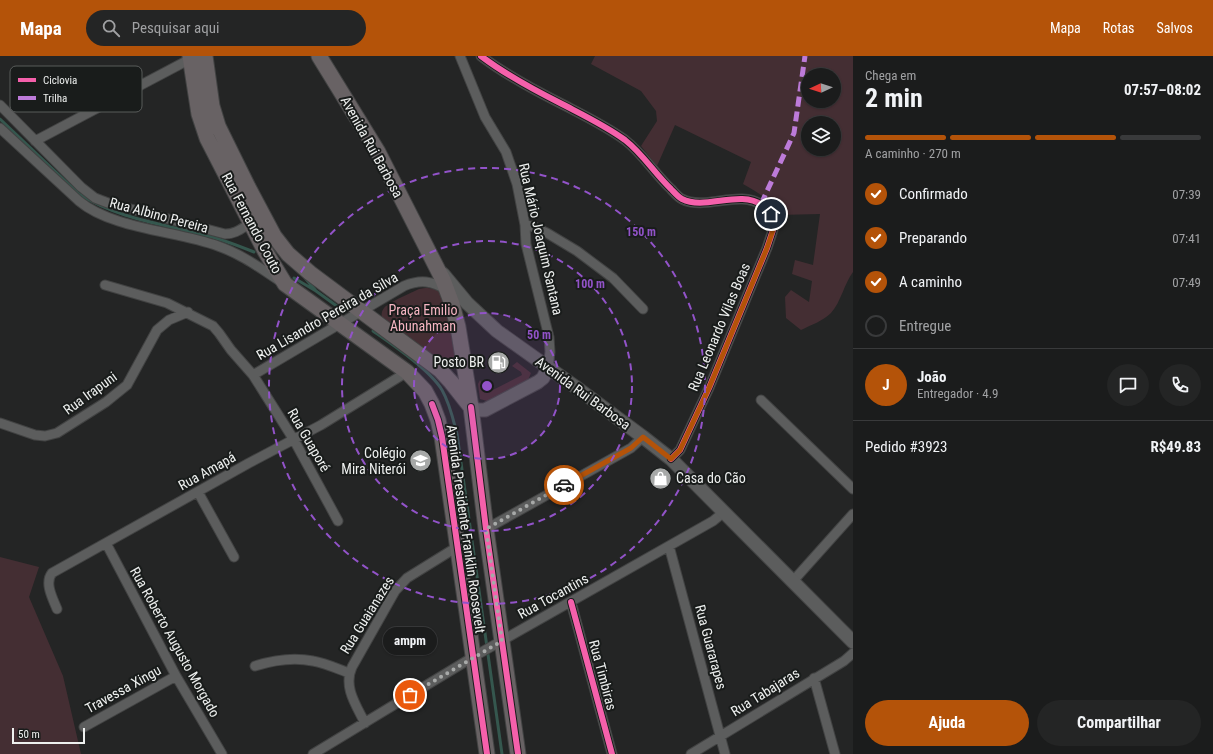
<!DOCTYPE html>
<html lang="pt">
<head>
<meta charset="utf-8">
<style>
	body { margin:0; font-family:"Roboto Condensed",sans-serif; background:#242525; color:#f1f3f6; height:100vh; display:flex; flex-direction:column; font-size:15px; white-space:nowrap }
	* { box-sizing:border-box; margin:0 }
	p { font-size:13px; color:#a0a1a3 }
	.icon { flex:none; width:22px; height:22px; fill:none; stroke:currentColor; stroke-width:2; stroke-linecap:round; stroke-linejoin:round }
	.map { position:relative; flex:1; overflow:hidden }
	.drawer { display:flex; flex-direction:column; background:#1b1c1c; width:360px }
	.drawer>* { flex:none }
	.needle { width:26px; rotate:266deg }
	.controls { position:absolute; left:801px; top:12px; display:grid; gap:8px }
	.controls a { display:grid; place-items:center; width:40px; height:40px; border-radius:50%; background:#1b1c1c; box-shadow:0 1px 3px #0004,0 0 0 1px #393a3b; font-size:20px }
	.scale { position:absolute; left:12px; bottom:10px; width:73px; box-sizing:border-box; padding-left:4px; border:2px solid #eef0ef; border-top:0; font-size:11px; line-height:14px; white-space:nowrap; color:#eef0ef; -webkit-text-stroke:3px #191c1b; paint-order:stroke }
	.pin { position:absolute; display:grid; place-items:center; width:34px; height:34px; color:#fff; margin:-17px; border:2px solid #fff; border-radius:50%; box-shadow:0 1px 4px #0007 }
	.courier { position:absolute; display:grid; place-items:center; width:40px; height:40px; margin:-20px; border:3px solid #b45309; border-radius:50%; background:#fff; color:#222; box-shadow:0 1px 5px #0007 }
	.bubble { position:absolute; height:28px; border-radius:14px; background:#1b1c1c; box-shadow:0 1px 3px #0004,0 0 0 1px #393a3b; font-size:13px; font-weight:700; line-height:28px; text-align:center }
	.overview em { font-style:normal; font-weight:700 }
	.overview div { display:flex; flex-direction:column-reverse }
	.overview { display:flex; align-items:center; justify-content:space-between; height:68px; padding:0 12px }
	h1 { font-size:26px; font-weight:700; line-height:30px }
	.bar { display:grid; grid-template-columns:repeat(4,1fr); gap:6px 4px; align-content:center; height:48px; padding:0 12px }
	.bar i { height:5px; border-radius:3px; background:#393a3b }
	.bar .on { background:#b45309 }
	.bar p { grid-column:span 4 }
	.line { display:flex; align-items:center; gap:10px; padding:0 12px; border-top:1px solid #393a3b }
	.line div { flex:1 }
	.round { display:grid; place-items:center; flex:none; width:42px; height:42px; border-radius:21px; background:#242525 }
	ol { padding:0 12px; list-style:none }
	li { display:flex; align-items:center; gap:12px; height:44px }
	li p { margin-inline-start:auto }
	li .icon { padding:4px; border-radius:50%; background:#b45309; color:#fff; stroke-width:4 }
	li:last-child { color:#a0a1a3 }
	li i { width:22px; height:22px; border:2px solid #393a3b; border-radius:50% }
	.cta { display:flex; gap:8px; margin-top:auto; padding:8px 12px }
	.cta a { flex:1; height:46px; border-radius:24px; background:#b45309; color:#fff; font-size:16px; font-weight:700; line-height:46px; text-align:center }
	.cta a+a { background:#242525; color:#f1f3f6 }
	header { display:flex; align-items:center; gap:24px; box-sizing:border-box; height:56px; padding:0 20px; background:#b45309; color:#fff }
	header strong { font-size:19px }
	nav { display:flex; gap:22px; margin-inline-start:auto; font-size:14px }
	.search { width:280px; height:36px; background:#242525; display:flex; align-items:center; gap:10px; box-sizing:border-box; padding:0 14px; border-radius:22px; color:#a0a1a3; font-size:15px }
	main { display:flex; flex:1; min-height:0 }
	.map>svg:first-child { display:block }
	.green { fill:#442e33; fill-rule:evenodd }
	.lines { fill:none; stroke-linecap:round; stroke-linejoin:round }
	.stream { stroke:#35574e; stroke-width:3 }
	.minor-casing { stroke:#424343; stroke-width:11 }
	.secondary-casing { stroke:#424343; stroke-width:15 }
	.primary-casing { stroke:#424343; stroke-width:17 }
	.minor { stroke:#5c5d5d; stroke-width:9 }
	.secondary { stroke:#5c5d5d; stroke-width:13 }
	.primary { stroke:#686264; stroke-width:15 }
	.quiet { stroke:#bd7bd9; stroke-width:5; stroke-dasharray:10 5; stroke-linecap:butt }
	.cycleway-casing { stroke:#191c1b; stroke-width:8 }
	.cycleway { stroke:#f560ab; stroke-width:6 }
	.done { stroke:#a7a9a8; stroke-width:4; stroke-dasharray:0 7.2 }
	.route { stroke:#b45309; stroke-width:5 }
	.ring { fill:none; stroke:#9253c9; stroke-width:2; stroke-dasharray:7 5 }
	.labels { text-anchor:middle; stroke-width:4; stroke-linejoin:round; paint-order:stroke }
	.street-label { font-size:14px; fill:#eef0ef; stroke:#191c1b }
	.park-label { font-size:14px; fill:#f6b5c2; stroke:#191c1b }
	.poi-label { font-size:14px; fill:#eef0ef; stroke:#191c1b; text-anchor:end }
	.key { fill:#191c1b; stroke:#595c5b; stroke-width:1 }
	.key-label { font-size:11px; fill:#eef0ef }
	.centre { fill:#9253c9; stroke:#191c1b; stroke-width:2 }
	.ring-label { font-size:12px; text-anchor:middle; font-weight:bold; fill:#9253c9; stroke:#191c1b; stroke-width:4; stroke-linejoin:round; paint-order:stroke }
</style>
</head>
<body>
<header>
<strong>Mapa</strong>
<div class="search"><svg class="icon" aria-label="search" viewBox="0 0 24 24"><circle cx="10" cy="10" r="6"/><path d="M15 15l6 6"/></svg>Pesquisar aqui</div>
<nav><a>Mapa</a><a>Rotas</a><a>Salvos</a></nav>
</header>
<main>
<div class="map">
<svg width="853" height="698" viewBox="0 0 853 698">
	<rect width="100%" height="100%" fill="#242525"/>
	<path class="green" d="M595,0h258v216c-9,12 -12,30 -22,41 -8,8 -20,12 -30,17l-15,-12 -1,-21 6,-7 18,12 3,-21 -20,-7 3,-14 18,5 7,-51 -42,1c-10,-17 -19,-22 -35,-31l8,-22 -76,-37 -18,41 -16,-20 16,-25 -1,-10 -15,-20 -50,-27zM808,19h26v26h-26zM808,67h26v26h-26z
		M425,232c6,0 14,1 17,7 11,15 13,46 16,65l-6,5 -8,1 -61,-46c-2,-4 -2,-8 1,-12 5,-6 27,-15 35,-19z
		M517,306l14,11 -3,7 -41,21 -7,-2 -2,-15 2,-4 7,13 35,-18 -1,-3 -9,-6z
		M0,501l39,10 -10,30 34,79 18,78h-81z"/>
	<g class="lines">
		<path class="stream" d="M0,63l79,75c39,25 85,30 129,42 16,4 31,10 46,16
			M294,222l22,13 29,21
			M306,223l10,12
			M373,275c20,14 57,39 69,59 8,14 11,29 15,44l45,320"/>
		<defs>
			<path id="minor" d="M460,0l25,61 21,35 11,32 8,41 1,19 23,93 1,15 -2,16
				M481,0c25,19 53,34 81,48 21,11 44,22 63,36 18,14 30,34 46,49 3,3 7,8 11,10 23,12 58,-10 80,6 4,3 6,6 9,9l2,16 -6,18 -58,140 -29,62 -9,9
				M0,49l81,82 14,11 13,5 117,31c11,0 17,-6 26,-11
				M0,72l79,73c33,28 98,30 139,45 23,8 42,22 62,35
				M35,85l159,-84
				M525,169l7,1 15,7 30,18 36,27 30,31
				M105,229l62,18 46,23 6,7 12,17 22,25 41,65 44,81
				M253,319l151,-89c17,-7 28,-5 43,4
				M761,344l92,89
				M0,367l35,12 10,1 12,-3 49,-31 21,-17 30,-55 12,-10 19,-8
				M198,436l36,65
				M486,473l145,-81 12,-11
				M106,487l70,133 46,78
				M669,490l56,208
				M793,525l60,-67
				M571,546l41,152
				M57,553c-4,-10 -13,-26 -5,-36l197,-110 72,-38 86,-53
				M255,610c19,-6 38,-9 58,-5 12,2 25,8 36,12
				M814,622l21,76
				M365,667c-9,-18 -22,-36 -13,-56l43,-76 12,-13 50,-31
				M84,671l92,-51
				M313,698l160,-97 240,-136 11,-9
				M691,698l153,-93 9,-8"/>
			<path id="secondary" d="M443,218l24,29 30,28 80,57 66,49 28,22 182,183
				M471,351l7,3h7l53,-28 5,-4 5,-10"/>
			<path id="primary" d="M190,0l9,58 8,24 58,113 20,33 122,88 18,19 7,13 6,16 4,17 45,317
				M205,0l7,50 6,20 30,61 26,49 14,18 22,19 130,97 11,12 19,24
				M319,0l59,96 65,128 9,24 6,23 13,80 15,122 32,225"/>
		</defs>
		<use href="#minor" class="minor-casing"/>
		<use href="#secondary" class="secondary-casing"/>
		<use href="#primary" class="primary-casing"/>
		<use href="#minor" class="minor"/>
		<use href="#secondary" class="secondary"/>
		<use href="#primary" class="primary"/>
		<path class="quiet" d="M761,148l33,-71 11,-77"/>
		<defs>
			<path id="cycleway" d="M481,0c25,19 53,34 81,48 21,11 44,22 63,36 18,14 30,34 46,49 3,3 7,8 11,10 23,12 58,-10 80,6 4,3 6,6 9,9l2,16 -6,18 -58,140 -29,62 -9,9
				M432,348l6,16 4,17 45,317
				M471,351l15,122 32,225
				M571,546l41,152"/>
		</defs>
		<use href="#cycleway" class="cycleway-casing"/>
		<use href="#cycleway" class="cycleway"/>
	</g>
	<g class="lines">
		<path class="done" d="M410,639l92,-54 -16,-112 78,-44"/>
		<path class="route" d="M564,429l67,-37 12,-11 28,22 9,-9 29,-62 58,-140 6,-18 -2,-16"/>
	</g>
	<circle cx="487" cy="330" r="73" fill="#9253c9" fill-opacity=".12"/>
	<g class="ring">
		<circle cx="487" cy="330" r="73"/>
		<circle cx="487" cy="330" r="145"/>
		<circle cx="487" cy="330" r="218"/>
	</g>
	<defs>
		<symbol id="fuel-disc" viewBox="-11 -11 22 22"><circle r="9.5" fill="#a7a9a8" stroke="#191c1b"/><path d="M-5.5-6h7V0h2V4h1.3V-2.5L3-4.5l.8-.8L6-3V5H2.5V1h-1V6h-7ZM-4.2-4.7v3.2H.2V-4.7Z" fill="#fff"/></symbol>
		<symbol id="school-disc" viewBox="-11 -11 22 22"><circle r="9.5" fill="#a7a9a8" stroke="#191c1b"/><path d="M0-5L7-2L0 1L-7-2ZM-4 1L0 2.5L4 1V4Q0 6-4 4Z" fill="#fff"/></symbol>
		<symbol id="shop-disc" viewBox="-11 -11 22 22"><circle r="9.5" fill="#a7a9a8" stroke="#191c1b"/><path d="M-5-2.5h2.3a2.7 3.5 0 0 1 5.4 0H5L5.5 6h-11ZM-1.5-2.5h3a1.5 2.3 0 0 0-3 0Z" fill="#fff"/></symbol>
	</defs>
	<g fill-rule="evenodd">
		<use href="#fuel-disc" x="486" y="294" width="25" height="25"/>
		<use href="#school-disc" x="408" y="392" width="25" height="25"/>
		<use href="#shop-disc" x="648" y="410" width="25" height="25"/>
	</g>
	<g class="labels">
		<g class="street-label">
			<text transform="translate(372 91) rotate(61)" y="5">Avenida Rui Barbosa</text>
			<text transform="translate(159 159) rotate(15)" y="5">Rua Albino Pereira</text>
			<text transform="translate(252 167) rotate(62)" y="5">Rua Fernando Couto</text>
			<text transform="translate(541 183) rotate(77)" y="5">Rua Mário Joaquim Santana</text>
			<text transform="translate(327 260) rotate(-30)" y="5">Rua Lisandro Pereira da Silva</text>
			<text transform="translate(719 271) rotate(-67)" y="5">Rua Leonardo Vilas Boas</text>
			<text transform="translate(90 337) rotate(-36)" y="5">Rua Irapuni</text>
			<text transform="translate(583 337) rotate(36)" y="5">Avenida Rui Barbosa</text>
			<text transform="translate(309 384) rotate(60)" y="5">Rua Guaporé</text>
			<text transform="translate(207 415) rotate(-29)" y="5">Rua Amapá</text>
			<text transform="translate(466 473) rotate(82)" y="5">Avenida Presidente Franklin Roosevelt</text>
			<text transform="translate(553 540) rotate(-29)" y="5">Rua Tocantins</text>
			<text transform="translate(367 559) rotate(-58)" y="5">Rua Guaianazes</text>
			<text transform="translate(175 586) rotate(61)" y="5">Rua Roberto Augusto Morgado</text>
			<text transform="translate(711 591) rotate(75)" y="5">Rua Guararapes</text>
			<text transform="translate(603 619) rotate(75)" y="5">Rua Timbiras</text>
			<text transform="translate(123 633) rotate(-29)" y="5">Travessa Xingu</text>
			<text transform="translate(765 636) rotate(-32)" y="5">Rua Tabajaras</text>
		</g>
		<g class="park-label">
			<text x="423" y="259">Praça Emilio<tspan x="423" dy="16">Abunahman</tspan></text>
		</g>
		<g class="poi-label">
			<text x="484" y="311">Posto BR</text>
			<text x="406" y="402">Colégio<tspan x="406" dy="16">Mira Niterói</tspan></text>
			<text x="676" y="427" text-anchor="start">Casa do Cão</text>
		</g>
	</g>
	<rect x="10" y="10" width="132" height="46" rx="6" class="key"/>
	<rect x="18" y="22" width="18" height="4" fill="#f560ab"/>
	<rect x="18" y="40" width="18" height="4" fill="#bd7bd9"/>
	<g class="key-label">
		<text x="43" y="28">Ciclovia</text>
		<text x="43" y="46">Trilha</text>
	</g>
	<circle cx="487" cy="330" r="6" class="centre"/>
	<g class="ring-label">
		<text x="641" y="180">150 m</text>
		<text x="590" y="232">100 m</text>
		<text x="539" y="283">50 m</text>
	</g>
</svg>
<div class="controls">
<a><svg class="needle" viewBox="-14 -14 28 28"><path d="M0-13l5 13h-10z" fill="#e53935"/><path d="M0 13l5-13h-10z" fill="#a0a1a3"/></svg></a>
<a><svg class="icon" aria-label="layers" viewBox="0 0 24 24"><path d="M12 4l9 5-9 5-9-5zM3 14l9 5 9-5"/></svg></a>
</div>
<div class="scale">50 m</div>
<div class="pin" style="left:410px;top:639px;background:#ea580c"><svg class="icon" aria-label="bag" viewBox="0 0 24 24"><path d="M5 8h14l-1 12H6zM9 8a3 3 0 0 1 6 0"/></svg></div>
<div class="pin" style="left:771px;top:158px;background:#1f2937"><svg class="icon" aria-label="home" viewBox="0 0 24 24"><path d="M3 11l9-7 9 7M6 9v11h12V9"/></svg></div>
<div class="courier" style="left:564px;top:429px"><svg class="icon" aria-label="car" viewBox="0 0 24 24"><path d="M5 17H2v-5l4-1 3-4h7l3 4 3 1v5h-3M9 17h6M6 11h13"/><circle cx="7" cy="17" r="2"/><circle cx="17" cy="17" r="2"/></svg></div>
<div class="bubble" style="left:383px;top:571px;width:54px">ampm</div>
</div>
<section class="drawer">
<div class="overview"><div><h1>2 min</h1><p>Chega em</p></div><em>07:57–08:02</em></div>
<div class="bar"><i class="on"></i><i class="on"></i><i class="on"></i><i></i><p>A caminho · 270 m</p></div>
<ol>
<li><svg class="icon" aria-label="check" viewBox="0 0 24 24"><path d="M5 12l5 5 9-10"/></svg>Confirmado<p>07:39</p></li>
<li><svg class="icon" aria-label="check" viewBox="0 0 24 24"><path d="M5 12l5 5 9-10"/></svg>Preparando<p>07:41</p></li>
<li><svg class="icon" aria-label="check" viewBox="0 0 24 24"><path d="M5 12l5 5 9-10"/></svg>A caminho<p>07:49</p></li>
<li><i></i>Entregue</li>
</ol>
<div class="line" style="height:72px"><b class="round" style="background:#b45309;color:#fff">J</b><div><b>João</b><p>Entregador · 4.9</p></div><a class="round"><svg class="icon" aria-label="chat" viewBox="0 0 24 24"><path d="M4 5h16v11H9l-5 4z"/></svg></a><a class="round"><svg class="icon" aria-label="phone" viewBox="0 0 24 24"><path d="M5 4h4l2 5-3 2q2 4 5 5l2-3 5 2v4C11 20 4 13 5 4z"/></svg></a></div>
<div class="line" style="height:52px"><div>Pedido #3923</div><b>R$49.83</b></div>
<div class="cta"><a>Ajuda</a><a>Compartilhar</a></div>
</section>
</main>
</body>
</html>
